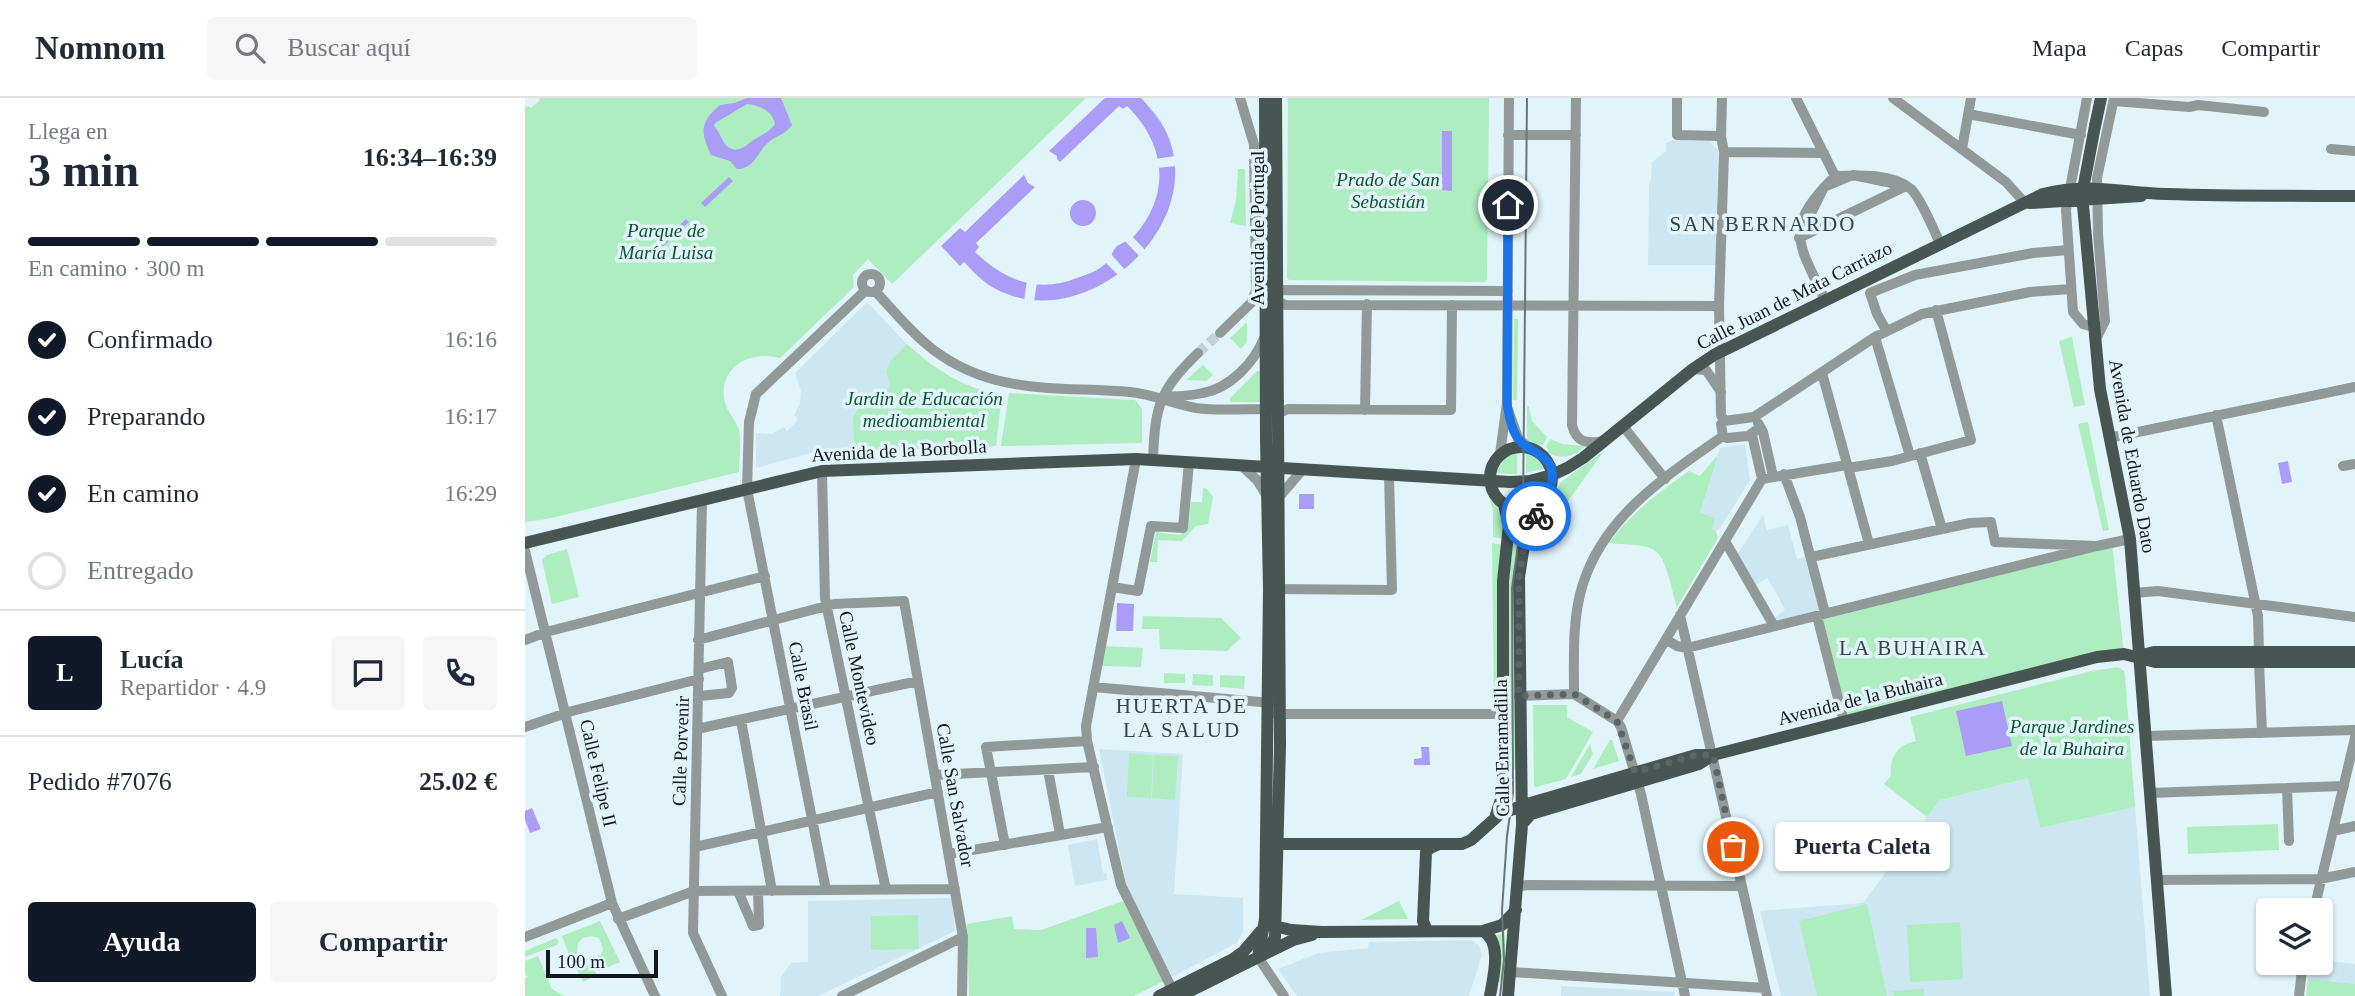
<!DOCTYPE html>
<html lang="es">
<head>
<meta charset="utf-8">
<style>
	body { margin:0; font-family:"Times New Roman",serif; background:#f6f6f7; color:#1f2937; height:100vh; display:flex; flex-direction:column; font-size:26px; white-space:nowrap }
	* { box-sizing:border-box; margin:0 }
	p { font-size:23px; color:#747a83 }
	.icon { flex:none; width:38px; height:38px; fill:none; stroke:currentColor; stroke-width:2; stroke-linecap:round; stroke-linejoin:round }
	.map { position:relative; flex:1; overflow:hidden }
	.sheet { display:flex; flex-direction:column; background:#fff; width:525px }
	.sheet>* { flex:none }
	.tools { position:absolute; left:1731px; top:800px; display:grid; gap:14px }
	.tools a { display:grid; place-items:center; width:77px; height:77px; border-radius:7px; background:#fff; box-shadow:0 2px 5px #0004; font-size:35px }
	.scale { position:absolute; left:21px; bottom:18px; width:112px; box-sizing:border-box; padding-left:7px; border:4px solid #12181a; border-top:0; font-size:19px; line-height:24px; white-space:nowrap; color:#12181a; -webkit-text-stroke:5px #e1f4fa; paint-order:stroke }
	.pin { position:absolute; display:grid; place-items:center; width:60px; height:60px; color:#fff; margin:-30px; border:4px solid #fff; border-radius:50%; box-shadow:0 2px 7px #0007 }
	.courier { position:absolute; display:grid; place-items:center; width:70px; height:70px; margin:-35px; border:5px solid #1a73e8; border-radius:50%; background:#fff; color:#222; box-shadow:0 2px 9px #0007 }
	.bubble { position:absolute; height:49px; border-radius:7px; background:#fff; box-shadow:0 2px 5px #0004; font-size:23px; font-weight:700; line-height:49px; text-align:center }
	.overview em { font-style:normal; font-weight:700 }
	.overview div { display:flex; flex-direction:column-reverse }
	.overview { display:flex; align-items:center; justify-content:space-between; height:119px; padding:0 28px }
	h1 { font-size:46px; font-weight:700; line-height:52px }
	.bar { display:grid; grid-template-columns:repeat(4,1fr); gap:10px 7px; align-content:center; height:84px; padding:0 28px }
	.bar i { height:9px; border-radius:5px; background:#e0e1e3 }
	.bar .active { background:#111827 }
	.bar p { grid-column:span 4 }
	.line { display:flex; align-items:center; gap:18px; padding:0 28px; border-top:2px solid #e0e1e3 }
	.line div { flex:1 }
	.round { display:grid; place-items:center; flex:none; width:74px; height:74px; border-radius:7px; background:#f6f6f7 }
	ol { padding:0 28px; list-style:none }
	li { display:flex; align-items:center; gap:21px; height:77px }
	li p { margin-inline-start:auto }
	li .icon { padding:7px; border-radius:50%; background:#111827; color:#fff; stroke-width:4 }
	li:last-child { color:#747a83 }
	li i { width:38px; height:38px; border:4px solid #e0e1e3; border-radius:50% }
	.primary-button { display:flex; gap:14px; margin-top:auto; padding:14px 28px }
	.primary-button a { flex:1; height:80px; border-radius:7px; background:#111827; color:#fff; font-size:28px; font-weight:700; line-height:80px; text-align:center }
	.primary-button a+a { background:#f6f6f7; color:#1f2937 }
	header { display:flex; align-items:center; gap:42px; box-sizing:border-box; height:98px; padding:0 35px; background:#fff; border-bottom:2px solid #e0e1e3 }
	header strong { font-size:33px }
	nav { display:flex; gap:38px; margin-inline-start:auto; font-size:24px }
	.search { width:490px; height:63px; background:#f6f6f7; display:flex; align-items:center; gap:18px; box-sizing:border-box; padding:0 24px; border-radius:7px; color:#747a83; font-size:26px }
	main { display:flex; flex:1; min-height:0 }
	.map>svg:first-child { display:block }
	.built { fill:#cce7f1 }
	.green { fill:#aeedbf }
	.water { fill:#ab9cf7; fill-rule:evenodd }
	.pier { fill:#e1f4fa }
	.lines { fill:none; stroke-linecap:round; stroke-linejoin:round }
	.minor-tunnel { stroke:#c2d3d8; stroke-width:10; stroke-dasharray:10 5; stroke-linecap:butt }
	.minor { stroke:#929a99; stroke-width:10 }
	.major { stroke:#475553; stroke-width:12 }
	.tram { stroke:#6a7579; stroke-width:2 }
	.major-bridge { stroke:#475553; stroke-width:12 }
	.done { stroke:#5a6568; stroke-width:7; stroke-dasharray:0 12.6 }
	.route { stroke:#1a73e8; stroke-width:9 }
	.labels { text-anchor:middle; stroke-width:7; stroke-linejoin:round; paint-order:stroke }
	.park-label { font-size:19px; font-style:italic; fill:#0c552d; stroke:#e1f4fa }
	.street-label { font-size:19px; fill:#12181a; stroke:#e1f4fa }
	.neighbourhood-label { font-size:21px; letter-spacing:2px; fill:#35444a; stroke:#e1f4fa }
</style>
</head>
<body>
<header>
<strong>Nomnom</strong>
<div class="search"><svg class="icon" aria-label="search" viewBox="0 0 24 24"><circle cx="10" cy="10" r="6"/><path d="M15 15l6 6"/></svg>Buscar aquí</div>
<nav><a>Mapa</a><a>Capas</a><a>Compartir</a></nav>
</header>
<main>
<section class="sheet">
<div class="overview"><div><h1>3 min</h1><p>Llega en</p></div><em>16:34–16:39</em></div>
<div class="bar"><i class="active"></i><i class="active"></i><i class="active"></i><i></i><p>En camino · 300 m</p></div>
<ol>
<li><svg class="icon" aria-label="check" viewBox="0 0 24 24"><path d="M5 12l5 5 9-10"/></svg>Confirmado<p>16:16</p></li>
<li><svg class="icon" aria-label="check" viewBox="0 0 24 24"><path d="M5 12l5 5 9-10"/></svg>Preparando<p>16:17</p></li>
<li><svg class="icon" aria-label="check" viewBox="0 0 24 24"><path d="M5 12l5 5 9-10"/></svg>En camino<p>16:29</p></li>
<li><i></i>Entregado</li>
</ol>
<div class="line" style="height:126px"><b class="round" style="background:#111827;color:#fff">L</b><div><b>Lucía</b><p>Repartidor · 4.9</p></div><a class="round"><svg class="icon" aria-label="chat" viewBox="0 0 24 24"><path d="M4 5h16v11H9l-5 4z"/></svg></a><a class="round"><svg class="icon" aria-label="phone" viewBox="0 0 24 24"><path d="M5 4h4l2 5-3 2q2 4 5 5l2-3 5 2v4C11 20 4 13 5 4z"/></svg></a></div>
<div class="line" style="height:91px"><div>Pedido #7076</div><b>25.02 €</b></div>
<div class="primary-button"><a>Ayuda</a><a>Compartir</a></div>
</section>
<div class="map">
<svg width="1830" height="898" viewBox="0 0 1830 898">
	<rect width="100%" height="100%" fill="#e1f4fa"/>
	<path class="built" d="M1148,42l37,1 8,9 -2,115h-68l1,-80 2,-5 1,-18 14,-11v-8z
		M342,204l40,42 -17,17 -4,11 4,12 -2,6 -19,18 -8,-6 -8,16 1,34 -43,1 -55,15v-35l15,1 13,-7 3,4 11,-11 -4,-5 6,-12 1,-12 -6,-18z
		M1220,346l5,36 -30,48 -4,3 -4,-2 -12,-16 20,-65z
		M1238,417l4,15 21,-5 9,34 12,-3 13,53 -48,13 -2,-3 13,-9 -7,-14 -11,-18 -13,8 -17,-31z
		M574,651l84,5 -9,140 69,4v33l-6,12 -65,34 -45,-89z
		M1503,680l12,50 95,-21 15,189h-369l-21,-85 103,-8 77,-103z
		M572,741l6,34h3l1,7 -32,6 -7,-41z
		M428,800l2,33 -137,65h-38l1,-19 10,-14 17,-1v-61z
		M945,842l9,5 3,10 -13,41h-172l-19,-27 41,-16 49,-5 1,-6z
		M1796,862l34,4v20l-47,-5 2,-16 11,-1z
		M1036,888l114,6 -1,4h-113z"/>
	<path class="green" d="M14,0h547l-194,186 -24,-25 -15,16 1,12 -74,71c-28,-8 -60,7 -56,40 1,11 10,20 14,29 4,8 1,35 1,45l-192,47 -22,3v-415l3,-1 3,2 9,-8z
		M763,0h201l-2,181 -2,3 -196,-2 -2,-2z
		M713,71h7l1,57 -16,-3 6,-23z
		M989,221h4l-1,81h-4z
		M722,224v20l-6,7 -11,-11z
		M1547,239l13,68 -11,2 -15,-66z
		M382,246c29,26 56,44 95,51l-6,51 -142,6 -1,-34 8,-16 8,6 19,-18 2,-6 -4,-12 4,-11z
		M678,267l10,10 -7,6 -20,-1z
		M732,273h3v31h-30v-4z
		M484,295l126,7 7,9v34l-141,3z
		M1002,308h2l3,15 15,16 -4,8 -5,1 -11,-6z
		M1563,324l21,108 -6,1 -25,-107z
		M1025,341l13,5 23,2c-12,10 -25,15 -39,6l2,-2 -3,-3z
		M1079,353l-67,93h-3l2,-5 -4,-2 10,-23 19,-32z
		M992,354v22l-21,-1 9,-15z
		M1001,355l8,2 12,13 -20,5z
		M1193,357l-18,58 15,5 -3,11 4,2 2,7 -41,69c-5,-14 -10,-50 -23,-57 -11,-7 -32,-5 -45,-7 22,-30 49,-50 80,-72l11,5z
		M1022,387l-8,13 -13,6v-15z
		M678,390l4,1 6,8 -5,27 -12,2 -14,15 -24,-1 -1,22h-7l6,-30 23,3 7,-3 3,-7 2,-23h11z
		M967,401l10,17 3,23 -12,-2v-27l-3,-9z
		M991,417l9,1 -2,21 -7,232 -9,1 -1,-172z
		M967,445l12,2 -6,164 -4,1z
		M1587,445l12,111 -280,68 -27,-106z
		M42,451l12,48 -27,7 -10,-44 5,-5z
		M618,518l78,2 20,20 -14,13 -67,-2 -1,-20h-17z
		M579,548l39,2 -2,19 -39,-1z
		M1593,569l6,4 1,4 10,132 -95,21 -12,-50 -88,22 -13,17 -43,-33 7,-8c-2,-19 6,-31 25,-35l-6,-24 182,-46z
		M639,575l21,1v9h-21z
		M668,576l20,1v11l-21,-1z
		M695,577l25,1 -1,13 -24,-2z
		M1008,607h34v12l26,15 -27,47 -30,8 -2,-1z
		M1085,642h2l7,21 -26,8z
		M1065,646l3,10 -12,20 -10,3z
		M604,655l24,2 -2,43 -24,-1z
		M629,657l24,1 -3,44 -23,-2z
		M1753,726l1,26 -91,4 -1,-27z
		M598,803l41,80 -30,15h-165l-2,-72 45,-8 2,13 27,1z
		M874,803l9,18 -47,1z
		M1342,806l20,92h-70l-18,-75z
		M393,817l1,34 -48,1v-34z
		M75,823l20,41 -17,7 -6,-12 4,-2 2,-6 -4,-11 -8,-2 -8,2 -5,5 -1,10 -7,4 -8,-21z
		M1435,824l3,57 -53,3 -3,-57z
		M980,836v48l-9,-1v-46z
		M31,840l3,3 -2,4 -32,12v-6z
		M13,858l14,33 12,7h-39v-17l3,-2 -3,-3v-13z
		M53,861l15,9 4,7 -14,7 -10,-20z
		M1783,881l47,5v12h-49z
		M1399,891v7h-30l-1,-5z"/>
	<path class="water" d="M222,0h34l11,27c-6,9 -14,10 -22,16 -12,9 -15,28 -33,28l-7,-8 -19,-6c-11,-24 -11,-33 9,-50l14,-2zM222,6c13,2 25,6 28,20 -5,7 -10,9 -18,14 -10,5 -18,18 -30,8 -6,-6 -7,-14 -13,-20l1,-3z
		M580,0h36c14,15 26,29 31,50 23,86 -83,178 -165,146 -18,-6 -31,-19 -43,-32l-4,4 -19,-20 19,-18 5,4 59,-57 4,8 7,4 -59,56 3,4 -4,5c29,28 63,42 102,26 9,-3 21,-7 28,-14 6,-5 7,-13 12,-18 6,-4 13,-5 18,-11 37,-42 30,-92 -8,-129l-4,3 -4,-3 -59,56 -3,-3v-3l-8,-5z
		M917,33h10v60l-10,-1z
		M204,79l4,4 -28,26 -4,-4z
		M545 115a13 13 0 1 1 26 0a13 13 0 1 1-26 0Z
		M161,121l3,3 -36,34 -3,-3z
		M1763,363l4,21 -10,2 -4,-21z
		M774,396h15v15h-15z
		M592,505l17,1 -1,27h-17z
		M1477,603l10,45 -46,10 -10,-45z
		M896,649h8l1,18h-16v-6l8,-1z
		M7,710l9,21 -11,4 -5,-13v-9z
		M597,823l8,17 -12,5 -4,-18z
		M561,830h10l2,29 -12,1z"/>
	<path class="pier" d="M650,58l1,10 -19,2 -2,-9z
		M606,137l14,15 -6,6 -14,-15z
		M586,156l14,16 -6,6 -15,-15z
		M502,182l10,2 -3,20 -10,-1z"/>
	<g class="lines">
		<path class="minor-tunnel" d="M673,255l22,-20"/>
		<path class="minor" d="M715,0l16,53
			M1051,0l-4,327c4,18 16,19 32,16
			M1152,0v37l44,1
			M1197,0l-1,38 3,16 -5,154 2,109 3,6 -3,3 2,12
			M1271,0l39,78
			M1368,0l113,84 19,21
			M1562,0l-21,112 7,102 10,12 10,3
			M1589,3l75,6 9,-2 66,7
			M1443,16l113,21
			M983,37h68
			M1437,51l9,-51
			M1806,51l24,2
			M1199,54l100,1
			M1328,77l53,11 -107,52 25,-51z
			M337 185a9 9 0 1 1 18 0a9 9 0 1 1-18 0Z
			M731,192l10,8 20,7 433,1
			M745,192l238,1
			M350,193c19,20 38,44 60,60 61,45 124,35 195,41 23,2 43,12 66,16 23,3 47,1 70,1
			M1300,202c-28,-60 -42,-72 10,-124 23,-1 57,-3 76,13 11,11 22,40 29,54
			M1361,232l-9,-16 -7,-21 45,-18 118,-22 35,-3
			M695,235l31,-30 5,-13 -2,-143
			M1350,239l35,119
			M1570,243l10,-20 -7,-87 -1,-56 17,-80
			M1168,271l13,1 15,22
			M1297,275l47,171
			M639,299c13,-1 26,-1 39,-4 27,-5 51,-30 61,-55
			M840,312l2,-106
			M983,312l10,28 10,9
			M752,316l11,-5 163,1 1,-105
			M1691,317l42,201 1,36
			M1229,319l121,-80 47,-23 108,-22 41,-3
			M1199,323l30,-4
			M1233,325l5,9 10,44
			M1098,328l42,53
			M1198,338l4,2 21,-2 7,-5
			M1584,340l246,-51
			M1395,355l22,76
			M975,356l7,-51 2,-305
			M611,361l-50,267 1,15 34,144 51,104
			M628,362c2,-54 6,-69 45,-107
			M716,367l16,15 10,16
			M1818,368l12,-2
			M1323,370l44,-7 79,-21 -35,-130
			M297,373l3,127 61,292
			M1259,376l16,43 25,96
			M1237,381l85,-14
			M755,398l23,-27
			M177,403l-9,432 29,63
			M1200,443l49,85
			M0,453l87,352 43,93
			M1286,459l159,-34 21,-1 4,20 102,4 33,-7
			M587,489l26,4 13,-65 32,2 6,-65
			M748,491l119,1 -3,-115
			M1609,495l24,-2 197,26
			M1155,517l87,381
			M1292,518l27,106
			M0,542l21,-8 219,-56
			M173,542l136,-36 70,-3 59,336 -1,59
			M1142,542l10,6 10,2 410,-102
			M1734,564l3,71
			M568,589l179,16
			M1049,596c0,-35 -2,-73 8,-107 21,-71 84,-111 141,-151
			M174,598l30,-3 3,-5 -4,-26 -29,7
			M994,598l55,-2 43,27 4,6 20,67 44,202
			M751,616h227
			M216,622l31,171
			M1092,623l145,-242 -10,-44
			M0,629l47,-16 127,-32
			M172,631l221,-48
			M1620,638l210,-6
			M523,672l12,64
			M410,677l159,-8
			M1762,690l2,53
			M1625,695l194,-7
			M1808,733l22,-5
			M480,747l-19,-98 101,-6
			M170,749l243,-55
			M424,756l159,-27
			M1632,782l163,-1 35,-7
			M992,789l10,-2 214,1
			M301,792l-79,-401 2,-67 7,-28 110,-104
			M213,793l15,35 6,-1 -1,-34
			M1789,812l41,-172
			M93,821l76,-28 261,-2
			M0,839l87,-34
			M733,859l26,39
			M986,874l254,16
			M317,898l121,-59
			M1774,898l4,-34"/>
		<path class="major" d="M1570,28l6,-28
			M1505,105l111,-7
			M1558,107l17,184 30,150 36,457
			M965 380a31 31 0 1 1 62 0a31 31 0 1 1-62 0Z
			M0,445l297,-72 314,-12 374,23 20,-1 22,-6 15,-7 16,-10 110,-89 21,-14 329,-161c49,-12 76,-1 123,0 63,2 126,2 189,2
			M1614,558l15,-4h201
			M970,720l8,-25v-212l6,-56 -5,-20
			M997,726l9,-10 168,-50 14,-9
			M741,746h196l9,-4 29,-26 27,-10 169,-49h17l384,-98 27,-3 31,8h200
			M745,827l21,5 31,2 161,-1 19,-6 14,-15
			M902,833l-4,-10 3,-69 4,-4 9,-4
			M958,833c20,11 10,47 7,65
			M733,859l13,-12 4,-8 5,-191 -4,-648
			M733,859l7,-38 4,-330 -3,-150 -1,-341
			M634,898l74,-37 11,-8 17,-20
			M655,898l113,-56 19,-5
			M983,898l14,-171 -3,-248 5,-32 17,-43"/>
		<path class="tram" d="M975,898l4,-36 -2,-50 5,-74 6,-43 -1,-205 11,-79 4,-411"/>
		<path class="major-bridge" d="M1558,107l1,-21 11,-58"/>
	</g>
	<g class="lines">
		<path class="done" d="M1011,418l-12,29 -5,32v119l55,-2 43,27 18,51 61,-17h17l20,92"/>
		<path class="route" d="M983,107l-1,198c2,12 4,27 12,37 13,15 40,15 32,46 -3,11 -11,19 -15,30"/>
	</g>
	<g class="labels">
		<g class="park-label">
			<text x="863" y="88">Prado de San<tspan x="863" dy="22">Sebastián</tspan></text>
			<text x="141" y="139">Parque de<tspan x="141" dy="22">María Luisa</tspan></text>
			<text x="399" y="307">Jardin de Educación<tspan x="399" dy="22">medioambiental</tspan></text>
			<text x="1547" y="635">Parque Jardines<tspan x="1547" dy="22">de la Buhaira</tspan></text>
		</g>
		<g class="street-label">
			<text transform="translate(732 130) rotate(-90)" y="7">Avenida de Portugal</text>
			<text transform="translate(1269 197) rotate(-27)" y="7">Calle Juan de Mata Carriazo</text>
			<text transform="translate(374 352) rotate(-3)" y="7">Avenida de la Borbolla</text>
			<text transform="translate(1608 358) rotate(80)" y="7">Avenida de Eduardo Dato</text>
			<text transform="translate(335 580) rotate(78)" y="7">Calle Montevideo</text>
			<text transform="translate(279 588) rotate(79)" y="7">Calle Brasil</text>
			<text transform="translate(1335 600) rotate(-14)" y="7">Avenida de la Buhaira</text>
			<text transform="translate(976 650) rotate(-91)" y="7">Calle Enramadilla</text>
			<text transform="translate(155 653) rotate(-88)" y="7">Calle Porvenir</text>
			<text transform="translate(74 675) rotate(77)" y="7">Calle Felipe II</text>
			<text transform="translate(431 697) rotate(80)" y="7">Calle San Salvador</text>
		</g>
		<g class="neighbourhood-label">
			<text x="1238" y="133">SAN BERNARDO</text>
			<text x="1388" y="557">LA BUHAIRA</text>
			<text x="657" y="615">HUERTA DE<tspan x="657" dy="24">LA SALUD</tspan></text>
		</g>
	</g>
</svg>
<div class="tools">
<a><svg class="icon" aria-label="layers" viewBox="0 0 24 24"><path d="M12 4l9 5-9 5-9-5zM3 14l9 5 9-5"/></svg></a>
</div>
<div class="scale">100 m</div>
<div class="pin" style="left:1208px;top:749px;background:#ea580c"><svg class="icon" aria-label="bag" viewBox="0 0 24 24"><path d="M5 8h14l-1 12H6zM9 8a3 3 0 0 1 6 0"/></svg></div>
<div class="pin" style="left:983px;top:107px;background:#1f2937"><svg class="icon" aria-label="home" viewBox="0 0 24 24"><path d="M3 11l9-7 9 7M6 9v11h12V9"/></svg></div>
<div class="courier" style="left:1011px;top:418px"><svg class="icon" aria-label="bike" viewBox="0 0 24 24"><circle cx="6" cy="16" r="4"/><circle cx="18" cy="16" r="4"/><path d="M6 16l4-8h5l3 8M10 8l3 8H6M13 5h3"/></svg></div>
<div class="bubble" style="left:1250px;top:724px;width:175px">Puerta Caleta</div>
</div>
</main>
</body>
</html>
